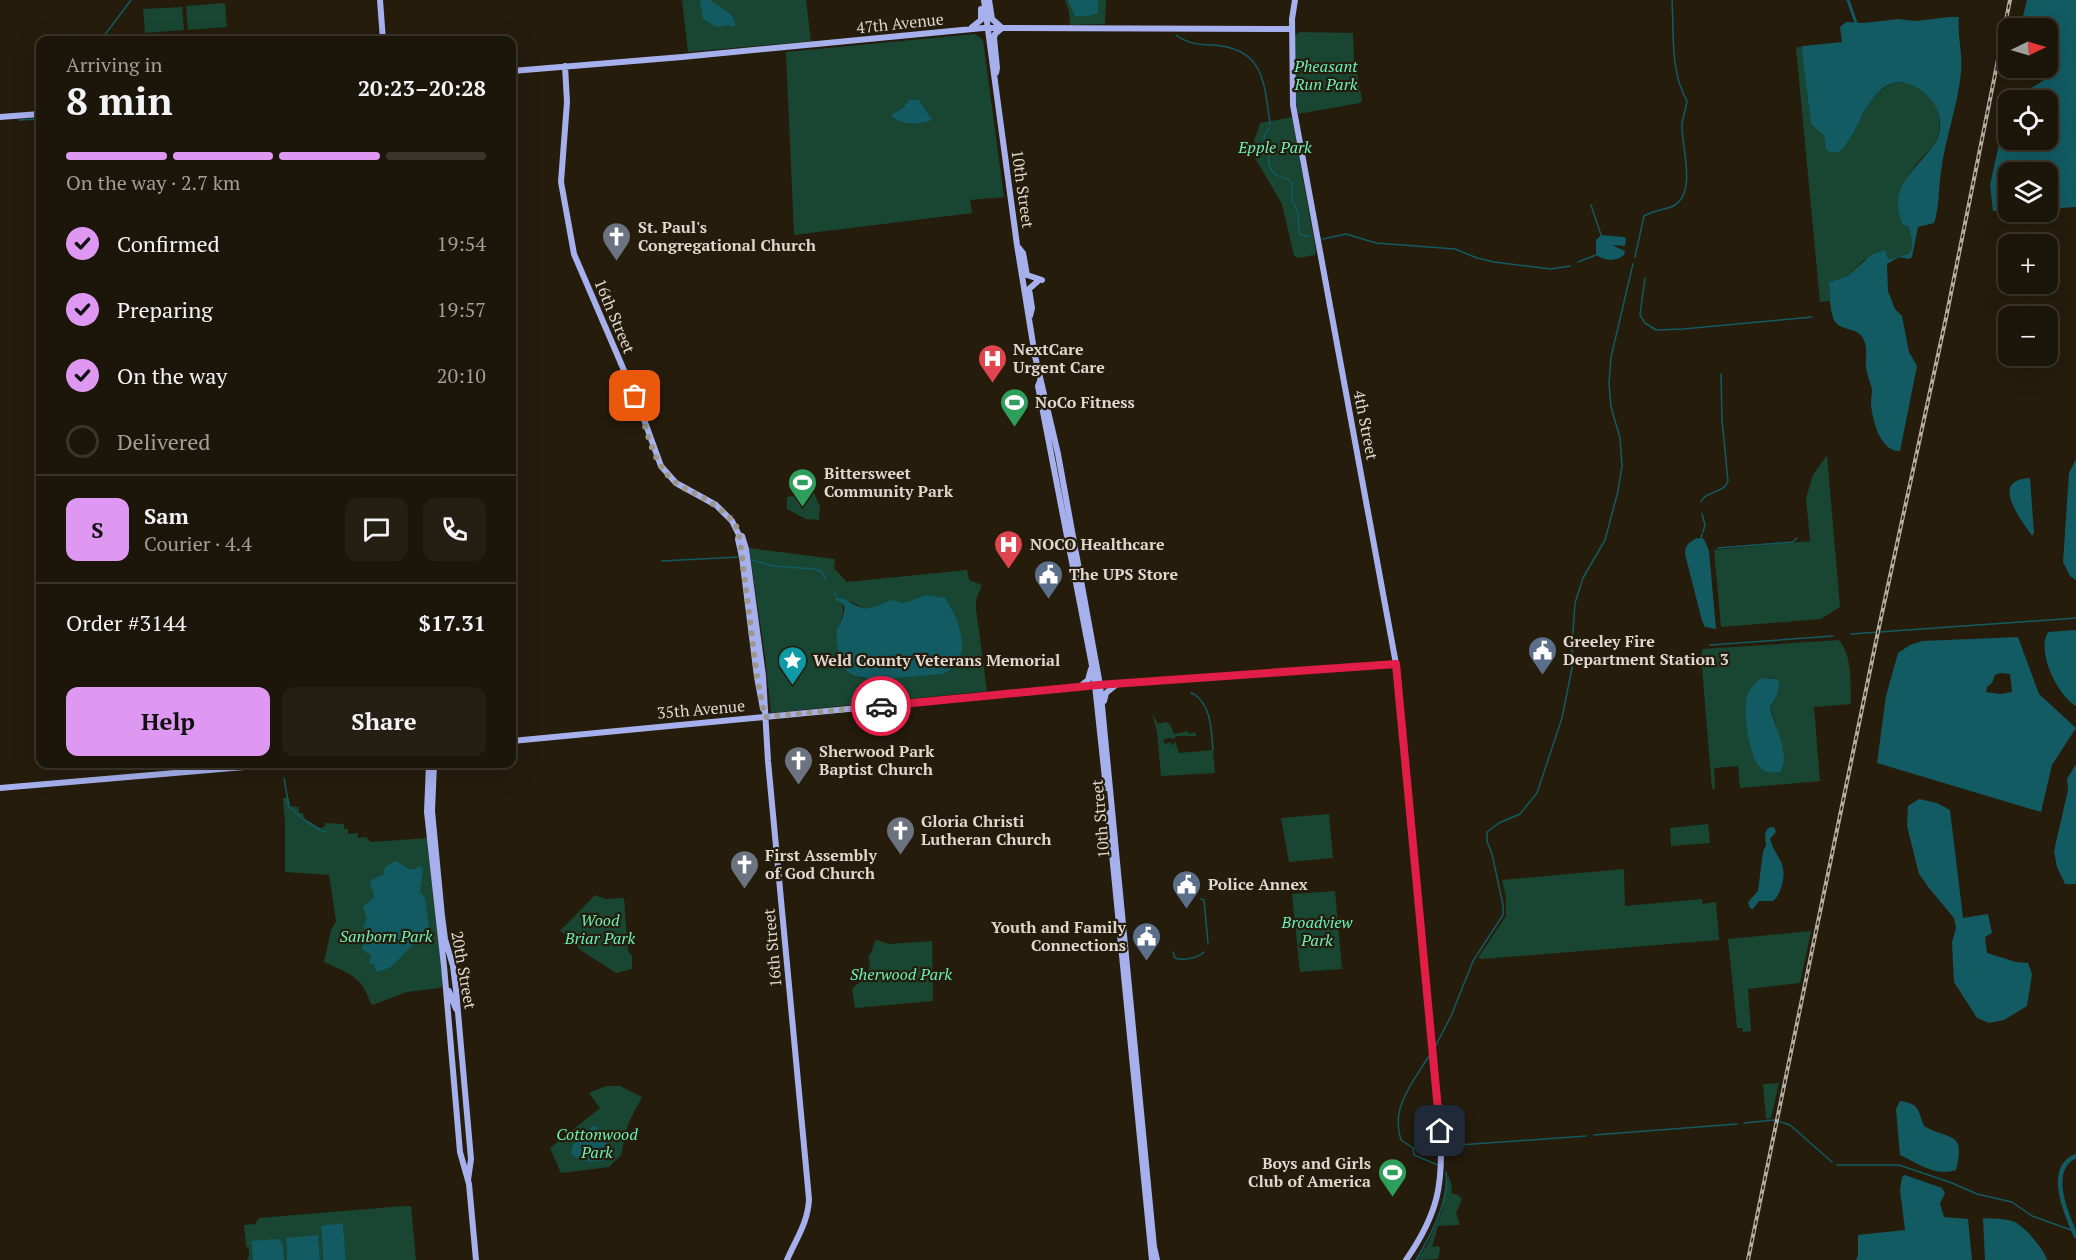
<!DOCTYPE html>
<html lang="en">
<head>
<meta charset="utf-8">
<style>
	body { margin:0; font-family:"PT Serif",serif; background:#251e12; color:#f1f3f6; height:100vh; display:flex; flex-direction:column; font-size:22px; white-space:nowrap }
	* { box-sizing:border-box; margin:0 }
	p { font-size:20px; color:#a09f9c }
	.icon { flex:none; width:33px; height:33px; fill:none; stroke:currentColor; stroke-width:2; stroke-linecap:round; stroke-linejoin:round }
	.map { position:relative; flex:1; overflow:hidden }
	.sheet { position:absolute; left:36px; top:36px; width:480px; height:732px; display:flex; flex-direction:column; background:#1c1509; border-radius:12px; box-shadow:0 6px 24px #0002,0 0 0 2px #3a342a }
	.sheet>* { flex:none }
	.needle { width:39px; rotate:85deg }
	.tools { position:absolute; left:1998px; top:18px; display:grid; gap:12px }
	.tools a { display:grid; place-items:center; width:60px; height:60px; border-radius:12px; background:#1c1509; box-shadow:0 6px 24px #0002,0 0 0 2px #3a342a; font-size:30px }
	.pin { position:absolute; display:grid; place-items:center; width:51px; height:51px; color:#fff; margin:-26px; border-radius:12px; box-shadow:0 3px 9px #0006 }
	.courier { position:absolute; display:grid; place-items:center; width:60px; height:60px; margin:-30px; border:4px solid #e11d48; border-radius:50%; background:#fff; color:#222; box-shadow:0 2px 8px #0007 }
	.overview em { font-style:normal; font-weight:700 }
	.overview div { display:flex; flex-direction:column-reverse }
	.overview { display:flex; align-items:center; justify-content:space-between; height:102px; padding:0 30px }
	h1 { font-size:39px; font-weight:700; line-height:45px }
	.bar { display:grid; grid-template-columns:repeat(4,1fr); gap:9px 6px; align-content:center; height:72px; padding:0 30px }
	.bar i { height:8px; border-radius:4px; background:#3a342a }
	.bar .current { background:#df98f2 }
	.bar p { grid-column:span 4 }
	.line { display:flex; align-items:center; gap:15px; padding:0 30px; border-top:2px solid #3a342a }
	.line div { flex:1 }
	.round { display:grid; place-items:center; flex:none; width:63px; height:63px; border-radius:12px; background:#251e12 }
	ol { padding:0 30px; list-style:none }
	li { display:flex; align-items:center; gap:18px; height:66px }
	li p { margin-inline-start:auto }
	li .icon { padding:6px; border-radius:50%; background:#df98f2; color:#111; stroke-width:4 }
	li:last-child { color:#a09f9c }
	li i { width:33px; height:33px; border:3px solid #3a342a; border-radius:50% }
	.button { display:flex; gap:12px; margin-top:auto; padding:12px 30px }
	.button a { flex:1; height:69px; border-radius:12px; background:#df98f2; color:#111; font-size:24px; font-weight:700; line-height:69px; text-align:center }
	.button a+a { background:#251e12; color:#f1f3f6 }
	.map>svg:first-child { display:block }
	.green { fill:#194633; fill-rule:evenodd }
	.water { fill:#125b63; fill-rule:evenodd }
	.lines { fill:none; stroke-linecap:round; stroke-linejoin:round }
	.stream { stroke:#125b63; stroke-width:1.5 }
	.canal { stroke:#125b63; stroke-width:3 }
	.river { stroke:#125b63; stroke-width:4.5 }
	.major { stroke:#a5b0ed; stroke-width:6 }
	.rail-casing { stroke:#b3aca1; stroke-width:4 }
	.rail { stroke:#251c0c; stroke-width:1.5; stroke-dasharray:4.5; stroke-linecap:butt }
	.done { stroke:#9d968a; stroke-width:6; stroke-dasharray:0 10.8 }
	.route { stroke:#e11d48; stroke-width:8 }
	.labels { text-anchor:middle; stroke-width:4.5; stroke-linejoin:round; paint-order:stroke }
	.street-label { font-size:16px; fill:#ded8ce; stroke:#251c0c }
	.park-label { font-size:16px; font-style:italic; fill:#69f1b9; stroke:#251c0c }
	.poi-label { font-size:16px; font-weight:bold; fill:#ded8ce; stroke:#251c0c; text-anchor:start }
</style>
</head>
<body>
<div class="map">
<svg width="2076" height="1260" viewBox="0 0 2076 1260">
	<rect width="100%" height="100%" fill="#251c0c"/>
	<path class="green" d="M682,0h124l5,41 -123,11z
		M1065,0h41l-1,24 -35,1 -1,-14z
		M225,3l2,24 -39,3 -2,-24z
		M182,7l2,23 -39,3 -2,-24z
		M1300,32l53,1 1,26 8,41 -2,3 -62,11 -3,-20v-59z
		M975,34l8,6 21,157 -34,3 2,13 -178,22 -8,-183z
		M1803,46l-1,7 9,71 13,12 1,12c11,-9 26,-18 35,-29 5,-6 7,-14 12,-20 15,-19 36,-23 55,-5 11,10 17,32 9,46 -3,7 -9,12 -14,18 -17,18 -30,41 -20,66l7,3 3,15 -1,9 -3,3 -19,5 -2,-2 -22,2 -17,17 -19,6 1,19 -10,1 -24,-254z
		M1292,117l24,134 -1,4 -17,3 -4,-2 -12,-52 -27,-46c-5,-14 2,-22 5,-35z
		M1827,455l13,152 -19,12 -100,8 -7,-77 96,-9 -4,-43 7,-23z
		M814,493l6,14 -1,13 -13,-1 -19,-10v-12z
		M749,548l86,11 -1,9 13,14 120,-12 2,10 13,5 -6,15v9l11,82 -216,22 -6,-57zM926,595l-62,84 -14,-4 -13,-46c4,-5 8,-19 5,-25l8,-3 15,8 9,-1 13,-7 16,2z
		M1839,640c14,17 11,43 12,64l-37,3 6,74 -80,7 -2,-22 -24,2 1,21h-3l-11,-134 2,-6zM1761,678h12l6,13 -9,15 15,51 -32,-71z
		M1152,713l6,11 8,-2 4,2 4,10 14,-3 1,3 6,-2 2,4h-20l-3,3 -5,-1 -6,2 2,4 6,-2 2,4 2,-5 4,12 34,-3 2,23 -54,3 -4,-44z
		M283,798h6l1,8 9,1v6h4l1,5 16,10 4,-1 2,-4 18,1v5h4v5l10,-1v5l8,-1 5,5 57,-4 14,128v20l-2,2 -33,4 -34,13 -2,-1c-11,-30 -20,-29 -47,-42l7,-32 5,-9 -7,-46 -44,-3v-49z
		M1329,814l4,44 -44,4 -8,-44z
		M1708,824l2,19 -39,3 -1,-18z
		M1624,869l1,37 77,-7 1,5 13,-2 3,38 -237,19 -4,-1 28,-42v-19l-4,-17z
		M1335,891l7,78 -42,3 -8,-78z
		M595,895l10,4 19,-1 4,53 4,5v13l-16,4 -37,-24 -3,-6 -16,-12z
		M1811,931l-11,52 -52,6 3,42 -8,1 -1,-4h-5l-9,-89z
		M877,940l12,4 43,-3 1,60 -78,7 -3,-19c11,-10 22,-17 16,-33l3,-3 4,-12z
		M1779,1083l-8,35 -5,1 -3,-35z
		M606,1086h14l22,11 -14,27 -7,31 -12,12 -48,6 -11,-25 50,-40 -11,-15z
		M1448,1175l4,11 -1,7 7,2 4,4 -6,14 4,12 -22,1 -6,21 7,-1 1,3 -2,10 -21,1 10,-15 15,-34z
		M404,1206h7l5,54h-70l-3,-37 -18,3 -4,4 2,30h-3l-2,-24 -32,7 1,17h-3l-1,-15 -32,-3 2,18h-6l2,-5v-6l-3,-3 -2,-21 11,-1 4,-6z"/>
	<path class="water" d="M700,0h10c9,9 26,11 25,27l-6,-2 -12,2 -14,-8z
		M1068,0h30v13l-10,3h-13z
		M2027,0h49v207l-28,2v-37h-40v39h-15l-3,-26 18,-82v37h40v-40h-36l37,-23 -1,-49h-28z
		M1950,17h9c-2,19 4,36 2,55 -3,34 -16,66 -20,100 -3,17 -1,34 -7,51l-16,4 -6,30 -3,2 -10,-2 -12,7 1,27 7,18 7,7 7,36 8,14 -17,85c-20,1 -28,-32 -29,-48 0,-4 1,-9 1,-14 -2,-7 -5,-14 -6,-22 -1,-7 1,-13 0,-19 -3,-25 -25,-14 -32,-28 -5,-11 -4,-27 -5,-38l19,-6 23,-21 14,-5 2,7 2,2 19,-5 3,-3 1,-9 -3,-15 -7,-3c-15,-39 15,-54 33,-81 14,-23 -2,-51 -26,-59 -10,-3 -17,-2 -26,4 -21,16 -25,46 -44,64h-10l-4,-4 -1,-12 -13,-12 -9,-71 1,-7 39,-4 -2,-15 6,-5 18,1 34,-4 17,2z
		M909,100h10l13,20c-15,5 -29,6 -41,-5l12,-7z
		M1601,235l23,2 2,2 -1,7 -13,-1 13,6 -1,4c-8,7 -19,6 -28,0v-15z
		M2076,459v121l-6,-4 -7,-14 6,-89z
		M2030,478l4,55 -2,3c-12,-18 -43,-56 -2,-58z
		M1697,538l7,1 5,12 7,78 -11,-2 -3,-6 -17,-67c0,-9 4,-12 12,-16z
		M926,595l19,3c15,23 31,63 -3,76 -18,1 -82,10 -93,-1 -12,-11 -13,-30 -12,-44 3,-4 9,-18 7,-23 -1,-3 -6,-5 -8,-6v-2c11,-1 17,8 27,10 11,2 19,-6 29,-8l11,3z
		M2076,630v76c-18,-10 -40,-54 -28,-74z
		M2018,637l21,57 37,34 -24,37 -11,47 -164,-49 9,-67 12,-43 12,-8 12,-4zM2001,673l9,1 2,18 -12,2 -14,-2 1,-5 5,-4 3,-8z
		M1761,678l16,1c6,9 -2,19 -7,28 3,18 22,48 10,65 -7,1 -16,1 -21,-6 -11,-12 -17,-59 -11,-73 3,-6 8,-11 13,-15z
		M2076,764v120h-11l-8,-17 -3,-16 14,-61 -1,-11z
		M1919,799l18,4 13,7 13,108 25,-4 4,19 -7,4 2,16 29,9 12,1 4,11 -5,32 -23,14 -15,3 -12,-5 -23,-36 -2,-40 4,-14 -2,-10 -25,-30 -10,-14 -12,-48 1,-20z
		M1774,827l2,5 -6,7c5,18 18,24 12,45 -2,7 -3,12 -9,17h-14l-6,8 -3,-1 -2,-6 10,-11 5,-39 3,-7 -1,-12 3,-5z
		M395,861c10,3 14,14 24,5l4,2 -3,24 5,6 4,30 -38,39 -14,5 -3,-7 -5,-2 2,-8 -9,-6 1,-5 6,-7 -1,-5 -5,-5c6,-11 3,-8 0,-20l11,-10c-2,-16 -11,-15 9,-22l2,-8z
		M1900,1101c19,2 18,9 24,25 26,15 42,4 32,44 -20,7 -39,-7 -56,-15l-4,-46z
		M593,1126l4,1c6,9 14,21 13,32 -13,4 -29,4 -39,-5l2,-9z
		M1905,1175l37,13 3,5 -5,11 4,13 24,2 4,41h-116l2,-5v-20l47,-5 -5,-40 2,-13z
		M1983,1218c9,1 20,0 29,3 10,2 33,29 35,39h-62z
		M343,1223l3,37h-23l-2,-34z
		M318,1235l2,25h-33l-1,-22z
		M279,1239l4,6 1,15h-31l-2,-19z"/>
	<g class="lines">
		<path class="stream" d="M1176,35c10,8 23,10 36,10 52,3 52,36 58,79
			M101,40l30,-40
			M19,120l21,-1
			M1269,128l-5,9c0,3 2,6 3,9 3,9 -1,22 8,28 6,5 12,3 17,9v18l6,11 1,22 10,3
			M1591,205l10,30
			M1323,239l23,-5 30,9 79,6 22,9 17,4 57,7 19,-3
			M1635,257l9,-41c12,-7 23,-6 31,-11 22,-14 6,-59 7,-81 1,-7 4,-16 5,-23 -17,-29 -13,-68 -15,-101
			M1578,262l18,-7
			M1645,278l-5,37 5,8 11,7 27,-1 129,-12
			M1701,502c5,-12 23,-8 27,-21l-6,-61 -1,-46
			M1702,514l3,11 -2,7
			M1701,539l1,-5
			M1718,548l75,-6 4,-4
			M752,560l21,6 42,3 6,2 5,8
			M662,561l77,-4
			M835,593l2,4
			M1851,634l225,-16
			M1710,645l123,-9
			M1191,693l2,1
			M1194,694c18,13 17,36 19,56
			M284,778l5,29 18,15 13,8
			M322,831l5,1
			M1201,899l3,1 4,43
			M1173,952l2,6c8,3 23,0 29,-6
			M1436,1045l15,-29 22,-55 30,-46v-10l-11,-51 -5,-13v-9l12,-9 21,-9 17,-21 25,-75 11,-55 -1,-17 3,-43 8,-25 22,-38 13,-49 4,-25 -2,-28 -9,-31 -2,-24 2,-26 22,-93
			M1429,1056c-16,26 -39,52 -28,84l12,8 1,7 24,10
			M1744,1123l30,-3 16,5 42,37
			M1594,1135l143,-11
			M1445,1146l141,-10
			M1414,1148l24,-1
			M1837,1165h62l53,18 25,11 35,8 20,14 42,15
			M1416,1260c14,-23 34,-60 30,-88"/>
		<path class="canal" d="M1848,0l8,23"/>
		<path class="river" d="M2076,1156c-30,12 -10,58 0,80"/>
		<path class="major" d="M380,0l3,40
			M984,0l33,245 18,111 23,98 42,231 54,562 3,13
			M989,0l3,19 9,8
			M1295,0l-3,19 1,86 103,559 44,464c4,56 -2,86 -34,132
			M972,27l9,-7v-11
			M565,66l2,36 -6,80 13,72 64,149 23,63 15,17 40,22 16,16 7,14 3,1 4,13 17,127 5,85 41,438c-1,24 -13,40 -22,61
			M512,71l170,-14 301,-29 309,1
			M996,73l1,-5 -3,-30 1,-4 7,-6
			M0,117l40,-3
			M1019,248l4,5 4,22 15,5
			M1030,316l2,-8 -3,-19 9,-8
			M1040,381l-2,5 56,290 12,112
			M739,535l-1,4 4,18 15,120 6,32
			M1079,687l9,-7 3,-11
			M1104,701l2,-8 11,-9
			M512,741l588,-56 296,-21
			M429,764l-2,48 17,154 16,186 9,32 7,76
			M434,764l-2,47 10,105 3,23 8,27 3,24 15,169 -3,21
			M0,788l280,-24
			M1108,813l44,447
			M449,991l7,18"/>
		<defs>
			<path id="rail" d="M1748,1260l131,-633 67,-309 64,-318"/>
		</defs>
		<use href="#rail" class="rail-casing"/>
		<use href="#rail" class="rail"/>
	</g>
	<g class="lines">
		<path class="done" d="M635,396c10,24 14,56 31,77 7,10 19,16 30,21 14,7 40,23 43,40 1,7 2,15 3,23l15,120 8,40 116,-11"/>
		<path class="route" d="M881,706l217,-21 298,-21 44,467"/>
	</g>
	<defs>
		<symbol id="church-pin" viewBox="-11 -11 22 30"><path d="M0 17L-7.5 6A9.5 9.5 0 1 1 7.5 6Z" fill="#6b7280" stroke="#251c0c"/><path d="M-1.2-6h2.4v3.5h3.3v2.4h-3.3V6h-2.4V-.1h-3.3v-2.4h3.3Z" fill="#fff"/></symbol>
		<symbol id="hospital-pin" viewBox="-11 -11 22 30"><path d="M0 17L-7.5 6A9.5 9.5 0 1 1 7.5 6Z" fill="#e0444e" stroke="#251c0c"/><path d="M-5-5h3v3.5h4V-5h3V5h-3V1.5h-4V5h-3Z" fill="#fff"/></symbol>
		<symbol id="stadium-pin" viewBox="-11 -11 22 30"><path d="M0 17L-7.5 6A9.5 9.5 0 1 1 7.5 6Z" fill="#2e9e5b" stroke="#251c0c"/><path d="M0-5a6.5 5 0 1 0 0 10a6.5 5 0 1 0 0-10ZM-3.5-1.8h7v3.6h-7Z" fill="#fff"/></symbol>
		<symbol id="civic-pin" viewBox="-11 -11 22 30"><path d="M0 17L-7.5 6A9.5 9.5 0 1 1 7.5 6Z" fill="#5c6f8a" stroke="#251c0c"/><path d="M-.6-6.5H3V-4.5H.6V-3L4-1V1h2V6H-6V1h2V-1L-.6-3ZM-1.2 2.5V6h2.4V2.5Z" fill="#fff"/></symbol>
		<symbol id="sight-pin" viewBox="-11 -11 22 30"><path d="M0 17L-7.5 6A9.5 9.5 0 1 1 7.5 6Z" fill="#0f9aa8" stroke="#251c0c"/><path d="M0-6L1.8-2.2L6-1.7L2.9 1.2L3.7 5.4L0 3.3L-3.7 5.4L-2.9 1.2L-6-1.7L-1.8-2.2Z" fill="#fff"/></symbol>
	</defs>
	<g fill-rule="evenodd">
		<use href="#church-pin" x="600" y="220" width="33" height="45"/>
		<use href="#hospital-pin" x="976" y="342" width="33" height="45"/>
		<use href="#stadium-pin" x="998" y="386" width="33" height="45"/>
		<use href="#stadium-pin" x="786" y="466" width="33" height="45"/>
		<use href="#hospital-pin" x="992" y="528" width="33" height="45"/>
		<use href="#civic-pin" x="1032" y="558" width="33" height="45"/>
		<use href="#civic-pin" x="1526" y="634" width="33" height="45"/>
		<use href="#sight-pin" x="776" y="644" width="33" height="45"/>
		<use href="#church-pin" x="782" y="744" width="33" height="45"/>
		<use href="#church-pin" x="884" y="814" width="33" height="45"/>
		<use href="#church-pin" x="728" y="848" width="33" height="45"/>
		<use href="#civic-pin" x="1170" y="868" width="33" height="45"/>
		<use href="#civic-pin" x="1130" y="920" width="33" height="45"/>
		<use href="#stadium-pin" x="1376" y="1156" width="33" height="45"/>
	</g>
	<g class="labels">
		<g class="street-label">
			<text transform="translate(900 23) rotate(-6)" y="6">47th Avenue</text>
			<text transform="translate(1023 189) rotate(82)" y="6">10th Street</text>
			<text transform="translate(615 316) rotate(67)" y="6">16th Street</text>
			<text transform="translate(1366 425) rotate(79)" y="6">4th Street</text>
			<text transform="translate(701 709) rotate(-5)" y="6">35th Avenue</text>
			<text transform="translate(1100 819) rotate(-95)" y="6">10th Street</text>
			<text transform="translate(772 948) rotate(-95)" y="6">16th Street</text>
			<text transform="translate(464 970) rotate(80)" y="6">20th Street</text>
		</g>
		<g class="park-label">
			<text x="1326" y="72">Pheasant<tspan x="1326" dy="18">Run Park</tspan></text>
			<text x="1275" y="153">Epple Park</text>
			<text x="600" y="926">Wood<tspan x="600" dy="18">Briar Park</tspan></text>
			<text x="1317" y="928">Broadview<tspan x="1317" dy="18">Park</tspan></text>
			<text x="386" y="942">Sanborn Park</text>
			<text x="901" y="980">Sherwood Park</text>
			<text x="597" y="1140">Cottonwood<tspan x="597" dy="18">Park</tspan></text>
		</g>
		<g class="poi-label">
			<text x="638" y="233">St. Paul's<tspan x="638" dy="18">Congregational Church</tspan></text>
			<text x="1013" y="355">NextCare<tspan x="1013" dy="18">Urgent Care</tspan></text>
			<text x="1035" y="408">NoCo Fitness</text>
			<text x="824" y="479">Bittersweet<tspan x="824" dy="18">Community Park</tspan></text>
			<text x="1030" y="550">NOCO Healthcare</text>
			<text x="1069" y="580">The UPS Store</text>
			<text x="1563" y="647">Greeley Fire<tspan x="1563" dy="18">Department Station 3</tspan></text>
			<text x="813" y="666">Weld County Veterans Memorial</text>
			<text x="819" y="757">Sherwood Park<tspan x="819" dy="18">Baptist Church</tspan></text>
			<text x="921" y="827">Gloria Christi<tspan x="921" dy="18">Lutheran Church</tspan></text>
			<text x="765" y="861">First Assembly<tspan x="765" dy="18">of God Church</tspan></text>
			<text x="1208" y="890">Police Annex</text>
			<text x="1126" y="933" text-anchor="end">Youth and Family<tspan x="1126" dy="18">Connections</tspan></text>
			<text x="1371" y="1169" text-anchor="end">Boys and Girls<tspan x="1371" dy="18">Club of America</tspan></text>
		</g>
	</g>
</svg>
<div class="tools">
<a><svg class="needle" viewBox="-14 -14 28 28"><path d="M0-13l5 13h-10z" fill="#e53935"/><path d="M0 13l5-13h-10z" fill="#a09f9c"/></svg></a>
<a><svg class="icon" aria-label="locate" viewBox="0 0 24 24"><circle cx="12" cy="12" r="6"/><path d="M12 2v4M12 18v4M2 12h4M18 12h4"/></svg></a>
<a><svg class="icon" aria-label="layers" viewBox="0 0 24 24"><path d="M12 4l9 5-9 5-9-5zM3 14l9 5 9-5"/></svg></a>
<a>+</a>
<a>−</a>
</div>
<div class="pin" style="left:635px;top:396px;background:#ea580c"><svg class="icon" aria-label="bag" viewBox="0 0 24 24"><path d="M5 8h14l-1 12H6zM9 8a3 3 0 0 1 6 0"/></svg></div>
<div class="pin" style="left:1440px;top:1131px;background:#1f2937"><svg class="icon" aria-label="home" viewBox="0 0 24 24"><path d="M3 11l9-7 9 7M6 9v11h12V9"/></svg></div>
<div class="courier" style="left:881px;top:706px"><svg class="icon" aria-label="car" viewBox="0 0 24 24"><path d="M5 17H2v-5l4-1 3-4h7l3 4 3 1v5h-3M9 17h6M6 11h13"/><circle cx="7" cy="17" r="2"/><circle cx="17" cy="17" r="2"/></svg></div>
<section class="sheet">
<div class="overview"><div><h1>8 min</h1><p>Arriving in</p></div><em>20:23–20:28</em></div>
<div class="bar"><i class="current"></i><i class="current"></i><i class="current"></i><i></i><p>On the way · 2.7 km</p></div>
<ol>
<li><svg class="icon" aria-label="check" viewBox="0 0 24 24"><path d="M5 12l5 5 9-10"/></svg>Confirmed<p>19:54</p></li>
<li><svg class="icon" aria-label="check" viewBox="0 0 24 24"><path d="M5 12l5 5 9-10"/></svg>Preparing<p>19:57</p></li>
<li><svg class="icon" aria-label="check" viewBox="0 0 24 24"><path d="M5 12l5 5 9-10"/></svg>On the way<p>20:10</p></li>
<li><i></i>Delivered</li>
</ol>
<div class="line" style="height:108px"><b class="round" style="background:#df98f2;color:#111">S</b><div><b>Sam</b><p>Courier · 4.4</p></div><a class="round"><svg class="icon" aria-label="chat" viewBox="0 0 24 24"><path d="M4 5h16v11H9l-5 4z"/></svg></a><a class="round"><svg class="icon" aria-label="phone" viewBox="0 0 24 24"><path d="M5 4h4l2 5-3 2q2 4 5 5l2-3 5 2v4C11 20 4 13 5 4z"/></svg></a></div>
<div class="line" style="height:78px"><div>Order #3144</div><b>$17.31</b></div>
<div class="button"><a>Help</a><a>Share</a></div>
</section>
</div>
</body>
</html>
